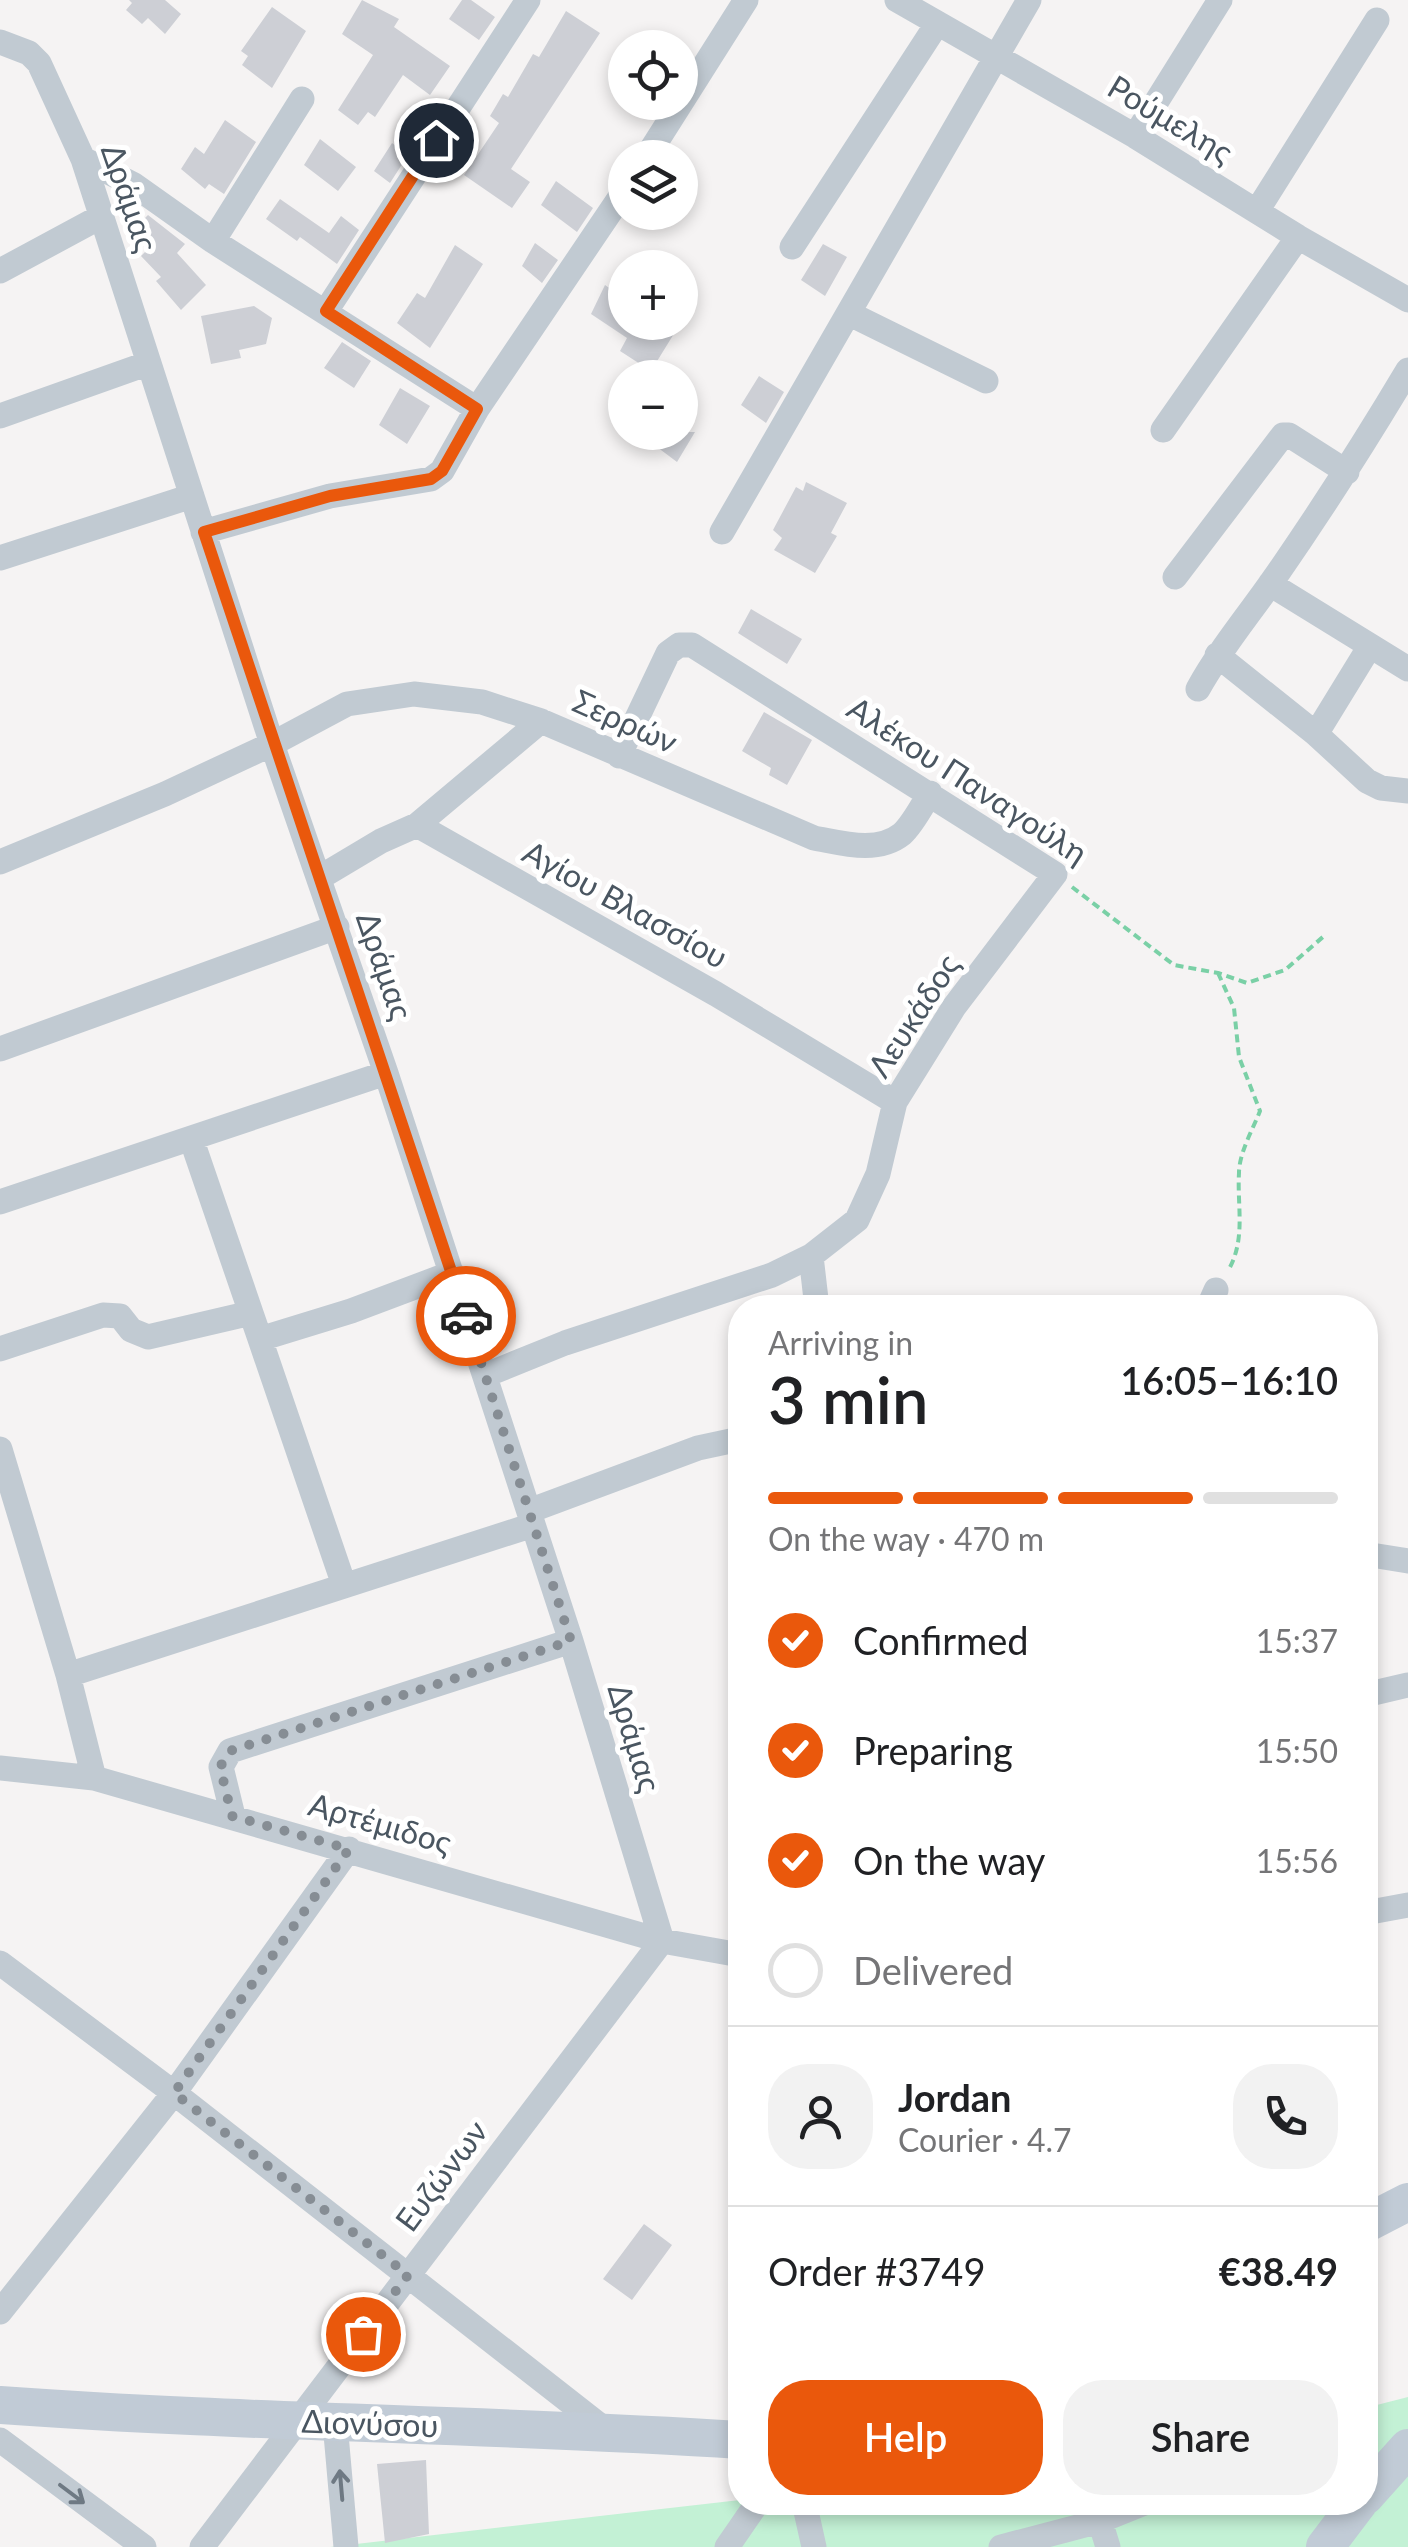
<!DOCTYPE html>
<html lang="en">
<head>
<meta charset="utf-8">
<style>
	body { margin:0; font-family:Lato,sans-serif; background:#f2f2f2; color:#202124; height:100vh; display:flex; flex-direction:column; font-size:38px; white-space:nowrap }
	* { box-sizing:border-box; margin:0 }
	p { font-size:32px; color:#757577 }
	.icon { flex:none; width:55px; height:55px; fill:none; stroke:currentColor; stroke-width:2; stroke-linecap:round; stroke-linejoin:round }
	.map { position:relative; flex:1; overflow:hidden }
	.details { position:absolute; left:728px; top:1295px; width:650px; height:1220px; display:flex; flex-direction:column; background:#fff; border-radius:40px; box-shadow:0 5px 15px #0003 }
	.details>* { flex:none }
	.fabs { position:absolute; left:608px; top:30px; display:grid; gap:20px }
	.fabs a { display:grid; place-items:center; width:90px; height:90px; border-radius:50%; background:#fff; box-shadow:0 5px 15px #0003; font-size:50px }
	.pin { position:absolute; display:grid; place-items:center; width:85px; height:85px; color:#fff; margin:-42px; border:5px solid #fff; border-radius:50%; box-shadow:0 2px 10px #0007 }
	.courier { position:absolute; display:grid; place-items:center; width:100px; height:100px; margin:-50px; border:8px solid #ea580c; border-radius:50%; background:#fff; color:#222; box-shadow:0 2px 12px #0007 }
	.head em { font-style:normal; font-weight:600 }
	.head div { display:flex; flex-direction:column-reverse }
	.head { display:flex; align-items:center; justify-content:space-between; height:170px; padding:0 40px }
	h1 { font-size:65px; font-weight:600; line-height:75px }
	.bar { display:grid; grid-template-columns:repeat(4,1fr); gap:15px 10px; align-content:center; height:120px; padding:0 40px }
	.bar i { height:12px; border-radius:8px; background:#e0e0e0 }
	.bar .selected { background:#ea580c }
	.bar p { grid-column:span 4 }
	.line { display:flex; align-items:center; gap:25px; padding:0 40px; border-top:2px solid #e0e0e0 }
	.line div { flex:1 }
	.round { display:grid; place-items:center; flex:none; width:105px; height:105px; border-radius:40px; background:#f2f2f2 }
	ol { padding:0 40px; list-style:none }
	li { display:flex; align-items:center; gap:30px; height:110px }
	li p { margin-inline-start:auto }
	li .icon { padding:10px; border-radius:50%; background:#ea580c; color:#fff; stroke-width:4 }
	li:last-child { color:#757577 }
	li i { width:55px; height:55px; border:5px solid #e0e0e0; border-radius:50% }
	.cta { display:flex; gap:20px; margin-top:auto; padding:20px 40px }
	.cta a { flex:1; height:115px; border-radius:40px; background:#ea580c; color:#fff; font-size:40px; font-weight:600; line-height:115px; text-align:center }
	.cta a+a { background:#f2f2f2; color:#202124 }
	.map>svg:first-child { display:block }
	.park { fill:#c3f1d5 }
	.building { fill:#cdcfd5 }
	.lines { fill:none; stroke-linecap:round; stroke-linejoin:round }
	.path { stroke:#7ad0a6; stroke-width:4; stroke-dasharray:8 5; stroke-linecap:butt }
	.minor { stroke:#c1cad2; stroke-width:25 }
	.secondary { stroke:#c1cbd6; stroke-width:38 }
	.oneway { stroke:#6e7983 }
	.done { stroke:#868d94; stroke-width:10; stroke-dasharray:0 18 }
	.route { stroke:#ea580c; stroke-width:12 }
	.labels { text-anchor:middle; stroke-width:10; stroke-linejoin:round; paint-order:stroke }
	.street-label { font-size:32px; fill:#4a5661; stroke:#fff }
</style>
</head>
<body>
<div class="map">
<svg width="1408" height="2547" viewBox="0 0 1408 2547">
	<rect width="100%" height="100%" fill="#f5f3f3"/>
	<path class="park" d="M1408,2397v150h-1078l410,-47 625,2v-94z"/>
	<path class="building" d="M129,0h36l16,14 -16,20 -17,-16 -6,6 -16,-14 6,-7z
		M362,0l37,19 -5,8 56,39 -20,29 -27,-20 -28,42 -7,-5 -10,13 -20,-15 35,-55 -31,-21z
		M462,0h9l24,17 -16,23 -30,-21z
		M272,7l34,24 -34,57 -30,-23 6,-9 -7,-5z
		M566,11l34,22 -89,136 19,13 -18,26 -48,-33 35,-52 -9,-7 13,-22 5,3 25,-43 6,3z
		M225,120l31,22 -32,52 -15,-10 -4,5 -24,-20 14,-22 9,7z
		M320,139l36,28 -18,24 -34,-26z
		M392,143l16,12 -18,28 -16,-12z
		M556,181l37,27 -16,24 -36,-27z
		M280,199l49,34 12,-17 18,14 -22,34 -37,-27 -3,4 -31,-22z
		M148,215l37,29 -8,9 29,32 -25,25 -25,-29 5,-4 -20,-21 7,-7 -18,-16z
		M535,243l23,17 -16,23 -20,-17z
		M823,244l24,13 -22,39 -24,-16z
		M455,245l28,19 -53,84 -33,-25 20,-30 8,5z
		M605,285l20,14v23h36l14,10 -24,39 -31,-20 7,-13 -36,-24z
		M254,306l18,12 -6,26 -27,6 2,8 -30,6 -10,-48z
		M342,342l29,19 -17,27 -30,-20z
		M759,376l25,16 -18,31 -25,-18z
		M400,388l30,18 -23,38 -28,-19z
		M637,432h58l-18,30z
		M806,482l41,21 -16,30 6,3 -22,37 -41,-23 8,-12 -9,-8 23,-43 7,4z
		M751,609l51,30 -15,25 -49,-31z
		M764,712l48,28 -25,45 -18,-10 2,-7 -29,-17z
		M644,2224l28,21 -40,55 -29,-21z
		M426,2460l3,74 -44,9 -8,-79z"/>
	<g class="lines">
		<path class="path" d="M1072,887l102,78 44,8 29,10 38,-13 39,-34
			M1218,973l16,35 5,49 21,54c-7,18 -21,42 -21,62 -2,33 7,65 -10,96"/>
		<path class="minor" d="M897,0l238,136 163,101 110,63
			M0,42l29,11 10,10 44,96 189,585 114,329 185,568 91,300
			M1135,136l85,-136
			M646,158l100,-158
			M83,159l51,26 79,56 264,168
			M1257,211l120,-191
			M213,241l89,-142
			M792,247l145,-223
			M0,271l102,-55
			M326,311l202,-311
			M850,314l136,67
			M0,416l149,-53
			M1163,430l135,-193
			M203,532l127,-36 101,-17 11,-8 35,-62 148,-219
			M722,532l307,-532
			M0,558l192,-62
			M1175,577l108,-142h6l58,37
			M1270,584l138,85
			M1217,655l99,79 51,47 14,7 27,3
			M1198,689c22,-40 50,-73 75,-109 48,-69 92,-138 135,-210
			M1316,734l54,-88
			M619,756l49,-103 11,-8h13l363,229 -101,133 -59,95 -17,72 -21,46 -46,36 6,52
			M417,825l299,169 179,108
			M0,862l165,-68 107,-50 75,-40 67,-10 68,8 59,19 273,117c28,5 63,16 88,-4 11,-10 20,-28 28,-41
			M319,878l62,-37 36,-16 124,-104
			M0,1049l337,-122
			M191,1138l60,175
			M0,1202l386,-129
			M1208,1308l8,-18
			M0,1349l103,-34 17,1 11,14 17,7 103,-24 9,26
			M486,1375l79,-32 207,-68 39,-19
			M0,1449l68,226 26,103
			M529,1511l169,-63 42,-9
			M1365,1554l43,7
			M344,1585l-84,-246 91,-28 101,-38
			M68,1675l465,-150
			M1365,1695l43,-10
			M0,1768l94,10 568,163 78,14
			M233,1816l-12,-49 9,-16 341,-110
			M1365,1913l43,-8
			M0,1963l174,130 433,338
			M0,2312l174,-219 175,-244
			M335,2423l11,124
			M0,2440l144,107
			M804,2502l10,45
			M1100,2521l47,-19
			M202,2547l460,-606
			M727,2547l31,-45
			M1001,2547l99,-26 8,26"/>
		<path class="secondary" d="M1365,2224l43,-22
			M0,2405c246,18 493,19 740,35
			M1365,2496l43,-48
			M1325,2547l34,-45"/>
	</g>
	<defs><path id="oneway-shaft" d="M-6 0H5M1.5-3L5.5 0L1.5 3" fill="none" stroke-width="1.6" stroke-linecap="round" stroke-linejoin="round" transform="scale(2.5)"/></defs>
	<g class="oneway">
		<use href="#oneway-shaft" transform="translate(341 2485) rotate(-95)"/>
		<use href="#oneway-shaft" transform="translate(72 2494) rotate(37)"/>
	</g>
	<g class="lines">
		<path class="done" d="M363,2334l45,-59 -234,-182 175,-244 -117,-33 -12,-49 10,-16 341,-110 -105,-325"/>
		<path class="route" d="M436,140l-110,171 151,98 -35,62 -11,8 -101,17 -126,36 262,784"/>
	</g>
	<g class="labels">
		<g class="street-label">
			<text transform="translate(1170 120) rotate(31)" y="11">Ρούμελης</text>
			<text transform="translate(129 198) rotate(71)" y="11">Δράμας</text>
			<text transform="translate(625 722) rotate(24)" y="11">Σερρών</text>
			<text transform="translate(967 781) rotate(33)" y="11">Αλέκου Παναγούλη</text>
			<text transform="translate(625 905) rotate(29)" y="11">Αγίου Βλασσίου</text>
			<text transform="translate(384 966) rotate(71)" y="11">Δράμας</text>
			<text transform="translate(914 1016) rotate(-57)" y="11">Λευκάδος</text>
			<text transform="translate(634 1738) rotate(73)" y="11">Δράμας</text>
			<text transform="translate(380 1824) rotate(16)" y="11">Αρτέμιδος</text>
			<text transform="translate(442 2176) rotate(-53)" y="11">Ευζώνων</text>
			<text transform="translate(370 2424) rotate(2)" y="11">Διονύσου</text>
		</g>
	</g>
</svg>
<div class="fabs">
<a><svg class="icon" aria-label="locate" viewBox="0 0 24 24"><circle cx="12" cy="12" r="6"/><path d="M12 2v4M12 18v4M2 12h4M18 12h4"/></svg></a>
<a><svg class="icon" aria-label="layers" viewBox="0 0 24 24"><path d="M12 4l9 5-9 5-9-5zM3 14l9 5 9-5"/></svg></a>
<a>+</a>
<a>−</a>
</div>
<div class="pin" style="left:363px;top:2334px;background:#ea580c"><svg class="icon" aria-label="bag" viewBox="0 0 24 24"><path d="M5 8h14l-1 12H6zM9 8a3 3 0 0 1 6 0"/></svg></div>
<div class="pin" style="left:436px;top:140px;background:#1f2937"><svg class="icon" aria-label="home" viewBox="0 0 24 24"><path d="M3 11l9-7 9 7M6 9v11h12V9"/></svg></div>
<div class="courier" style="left:466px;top:1316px"><svg class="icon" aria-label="car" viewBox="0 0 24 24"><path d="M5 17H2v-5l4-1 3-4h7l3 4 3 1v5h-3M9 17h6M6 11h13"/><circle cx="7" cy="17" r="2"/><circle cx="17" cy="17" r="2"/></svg></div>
<section class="details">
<div class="head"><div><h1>3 min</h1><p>Arriving in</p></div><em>16:05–16:10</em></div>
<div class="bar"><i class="selected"></i><i class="selected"></i><i class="selected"></i><i></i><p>On the way · 470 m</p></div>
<ol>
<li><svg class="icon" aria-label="check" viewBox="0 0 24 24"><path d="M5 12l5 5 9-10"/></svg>Confirmed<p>15:37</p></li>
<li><svg class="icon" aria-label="check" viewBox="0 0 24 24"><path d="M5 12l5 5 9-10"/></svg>Preparing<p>15:50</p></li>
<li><svg class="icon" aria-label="check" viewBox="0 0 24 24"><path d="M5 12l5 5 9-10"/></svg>On the way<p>15:56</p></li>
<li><i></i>Delivered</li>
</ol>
<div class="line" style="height:180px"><a class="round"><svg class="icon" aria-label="person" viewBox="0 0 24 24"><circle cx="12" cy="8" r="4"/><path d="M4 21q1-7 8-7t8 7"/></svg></a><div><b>Jordan</b><p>Courier · 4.7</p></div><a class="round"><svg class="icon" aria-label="phone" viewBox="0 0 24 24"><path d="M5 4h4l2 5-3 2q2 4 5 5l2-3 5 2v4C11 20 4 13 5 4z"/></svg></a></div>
<div class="line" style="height:130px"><div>Order #3749</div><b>€38.49</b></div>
<div class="cta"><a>Help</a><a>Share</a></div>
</section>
</div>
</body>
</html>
